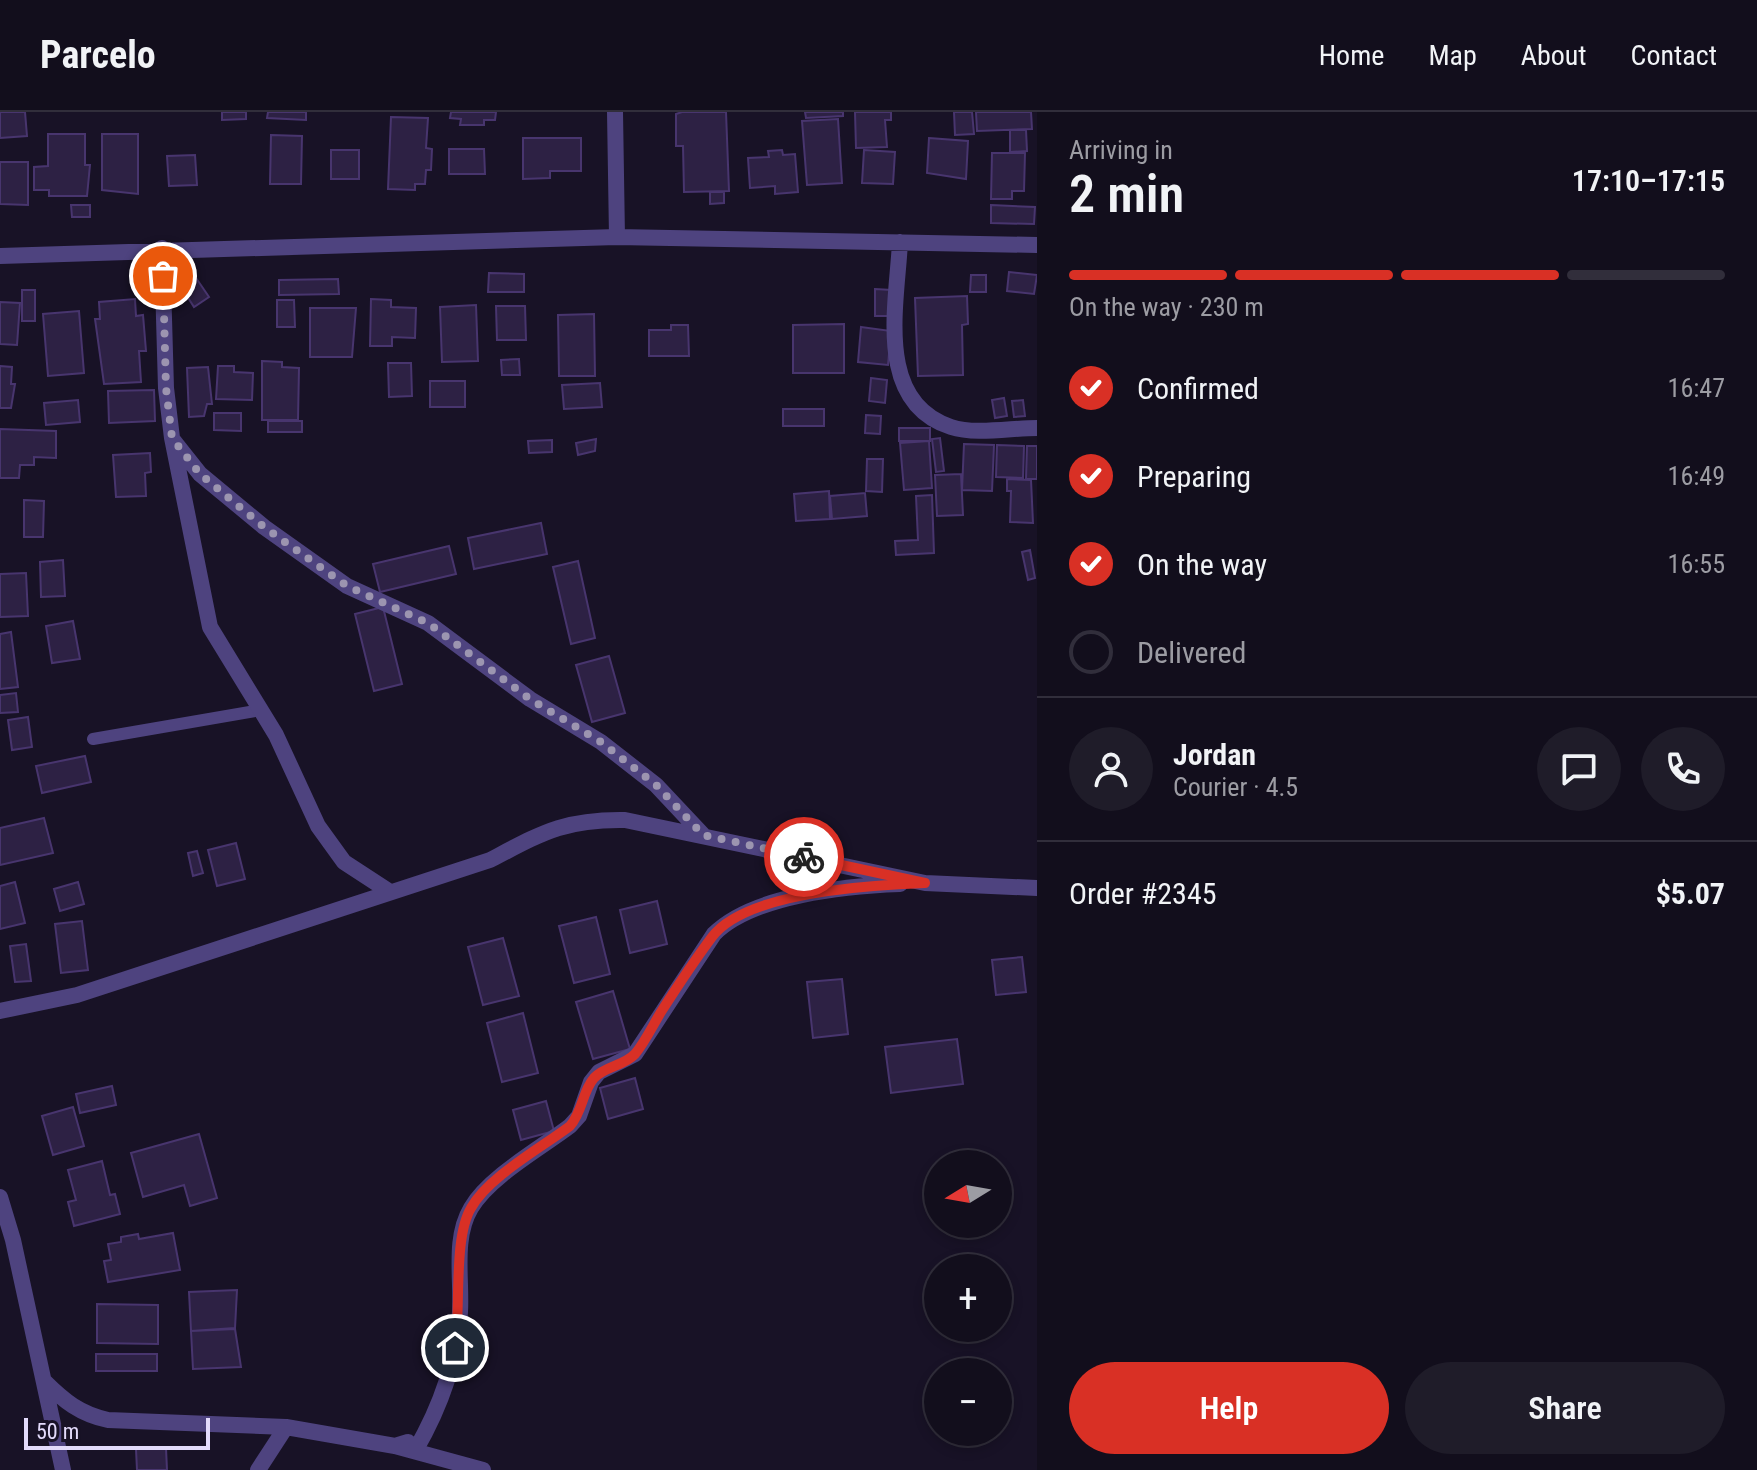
<!DOCTYPE html>
<html lang="en">
<head>
<meta charset="utf-8">
<style>
	body { margin:0; font-family:"Roboto Condensed",sans-serif; background:#1f1c29; color:#f1f3f6; height:100vh; display:flex; flex-direction:column; font-size:30px; white-space:nowrap }
	* { box-sizing:border-box; margin:0 }
	p { font-size:26px; color:#9c9ca3 }
	.icon { flex:none; width:44px; height:44px; fill:none; stroke:currentColor; stroke-width:2; stroke-linecap:round; stroke-linejoin:round }
	.map { position:relative; flex:1; overflow:hidden }
	.sheet { display:flex; flex-direction:column; background:#120e1c; width:720px }
	.sheet>* { flex:none }
	.needle { width:52px; rotate:259deg }
	.fabs { position:absolute; left:924px; top:1038px; display:grid; gap:16px }
	.fabs a { display:grid; place-items:center; width:88px; height:88px; border-radius:50%; background:#120e1c; box-shadow:0 4px 12px #0003,0 0 0 2px #312e3b; font-size:40px }
	.scale { position:absolute; left:24px; bottom:20px; width:186px; box-sizing:border-box; padding-left:8px; border:4px solid #e3dbfb; border-top:0; font-size:22px; line-height:28px; white-space:nowrap; color:#e3dbfb; -webkit-text-stroke:6px #181226; paint-order:stroke }
	.pin { position:absolute; display:grid; place-items:center; width:68px; height:68px; color:#fff; margin:-34px; border:4px solid #fff; border-radius:50%; box-shadow:0 2px 8px #0007 }
	.courier { position:absolute; display:grid; place-items:center; width:80px; height:80px; margin:-40px; border:6px solid #d93025; border-radius:50%; background:#fff; color:#222; box-shadow:0 2px 10px #0007 }
	.head em { font-style:normal; font-weight:600 }
	.head div { display:flex; flex-direction:column-reverse }
	.head { display:flex; align-items:center; justify-content:space-between; height:136px; padding:0 32px }
	h1 { font-size:52px; font-weight:600; line-height:60px }
	.bar { display:grid; grid-template-columns:repeat(4,1fr); gap:12px 8px; align-content:center; height:96px; padding:0 32px }
	.bar i { height:10px; border-radius:6px; background:#312e3b }
	.bar .current { background:#d93025 }
	.bar p { grid-column:span 4 }
	.line { display:flex; align-items:center; gap:20px; padding:0 32px; border-top:2px solid #312e3b }
	.line div { flex:1 }
	.round { display:grid; place-items:center; flex:none; width:84px; height:84px; border-radius:42px; background:#1f1c29 }
	ol { padding:0 32px; list-style:none }
	li { display:flex; align-items:center; gap:24px; height:88px }
	li p { margin-inline-start:auto }
	li .icon { padding:8px; border-radius:50%; background:#d93025; color:#fff; stroke-width:4 }
	li:last-child { color:#9c9ca3 }
	li i { width:44px; height:44px; border:4px solid #312e3b; border-radius:50% }
	.button { display:flex; gap:16px; margin-top:auto; padding:16px 32px }
	.button a { flex:1; height:92px; border-radius:48px; background:#d93025; color:#fff; font-size:32px; font-weight:600; line-height:92px; text-align:center }
	.button a+a { background:#1f1c29; color:#f1f3f6 }
	header { display:flex; align-items:center; gap:48px; box-sizing:border-box; height:112px; padding:0 40px; background:#120e1c; border-bottom:2px solid #312e3b }
	header strong { font-size:38px }
	nav { display:flex; gap:44px; margin-inline-start:auto; font-size:28px }
	main { display:flex; flex:1; min-height:0 }
	.map>svg:first-child { display:block }
	.building { fill:#2d2144; stroke:#48356e; stroke-width:2 }
	.lines { fill:none; stroke-linecap:round; stroke-linejoin:round }
	.lane { stroke:#4e437f; stroke-width:12 }
	.street { stroke:#4e437f; stroke-width:16 }
	.done { stroke:#9c95b0; stroke-width:8; stroke-dasharray:0 14.4 }
	.route { stroke:#d93025; stroke-width:10 }
</style>
</head>
<body>
<header>
<strong>Parcelo</strong>
<nav><a>Home</a><a>Map</a><a>About</a><a>Contact</a></nav>
</header>
<main>
<div class="map">
<svg width="1037" height="1358" viewBox="0 0 1037 1358">
	<rect width="100%" height="100%" fill="#181226"/>
	<path class="building" d="M0,0h25l2,24 -27,2z
		M222,0h24v7l-24,1z
		M268,0h38v8l-39,-2z
		M451,0h45l-1,8h-11v5h-24l1,-6 -11,-1z
		M682,0h44l3,79 -45,1 -1,-46h-7v-32z
		M805,0h38v4l-37,2z
		M855,0h36v8h-6l2,27 -31,1z
		M954,0h18l2,22 -19,1z
		M976,0h55l1,17 -55,2z
		M391,5l37,1 -2,30 6,1 -1,21h-5l-1,14h-10v6l-27,-1z
		M838,7l4,64 -35,2 -5,-64z
		M1010,18h16l1,21 -17,1z
		M48,22h37v31h5l-3,31h-38v-6h-15v-23l14,-1z
		M102,22h36v60l-36,-4z
		M271,23l31,1 -1,48h-31z
		M523,26h58v33h-31v7l-27,1z
		M929,26l39,3 -2,38 -39,-6z
		M449,37h35l1,25h-36z
		M331,38h28v29h-28z
		M782,38l1,5 12,-1 3,38 -23,2v-8l-25,2 -2,-30 21,-1 -1,-6z
		M864,38l31,2 -2,32 -31,-1z
		M992,41h33l-1,38h-12v8h-21z
		M195,43l2,30 -28,1 -2,-30z
		M0,50h28v43l-28,-1z
		M710,80h14v11l-14,1z
		M71,93h19v12h-18z
		M991,93l44,2 -1,17 -43,-1z
		M1009,160l28,3 -3,19 -27,-3z
		M489,161l35,1v18h-36z
		M194,163l15,22 -15,10 -14,-22z
		M971,163h15v17h-16z
		M338,167l1,15 -60,1v-15z
		M875,177l16,1v26h-16z
		M22,178h13v31h-13z
		M967,184l1,28 -6,1 1,50 -45,1 -3,-78z
		M135,187l1,17 7,-1 3,36h-7l2,31 -37,2 -9,-65h5l-1,-17z
		M371,187l20,1v7l25,1 -1,30 -23,-1v9h-22z
		M277,188h17l1,27h-18z
		M0,190l20,1 -3,42 -17,-1z
		M476,193l2,56 -36,1 -2,-55z
		M496,194h29l1,34h-29z
		M310,196h46l-4,49h-42z
		M79,199l5,62 -36,3 -5,-62z
		M594,202l1,62h-36l-1,-61z
		M844,212v49h-51v-48z
		M671,213h17l1,31h-40v-26h22z
		M861,215l30,4 -3,34 -30,-3z
		M519,247l1,16h-18l-1,-15z
		M262,249l20,1v5l17,1 -1,52h-36z
		M388,251h23l1,33 -23,1z
		M0,254l12,1 -1,17h4l-4,24h-11z
		M218,254h16v6l19,1 -1,27 -36,-1z
		M208,255l4,37h-5l-3,12 -15,1 -2,-49z
		M871,266l16,2 -2,23 -16,-2z
		M430,269h35v26h-35z
		M600,271l2,24 -38,2 -2,-24z
		M154,278l1,31 -46,2 -1,-32z
		M1004,286l3,18 -12,2 -3,-18z
		M78,288l2,22 -34,3 -2,-22z
		M1023,288l2,16 -11,1 -2,-16z
		M783,297h41v17h-41z
		M214,301h27v18l-27,-1z
		M866,303l15,1 -1,18 -15,-1z
		M268,309h34v11h-34z
		M899,316h31v13h-31z
		M0,317l56,2v27l-22,-1v8h-14l-1,13h-19z
		M940,326l4,33 -8,1 -4,-33z
		M596,327l-1,12 -17,4 -2,-12z
		M552,328v12l-23,1 -1,-12z
		M929,329l3,47 -28,2 -4,-47z
		M964,332l30,1 -2,46 -30,-1z
		M997,333l27,1 -1,32 -27,-1z
		M1027,334h10v33h-11z
		M150,341l1,19 -6,1 1,23 -30,1 -3,-42z
		M867,347h16l-1,33 -16,-1z
		M961,362l2,41 -26,1 -2,-41z
		M1007,367l24,1 2,43 -23,-1 1,-31h-4z
		M829,379l1,28 -34,2 -2,-27z
		M865,381l2,23 -35,3 -2,-23z
		M932,383l2,58 -38,2 -1,-14 23,-1 -2,-44z
		M24,388l20,1 -1,36h-19z
		M541,411l6,31 -73,15 -6,-31z
		M449,434l7,28 -76,18 -7,-28z
		M1030,438l5,28 -7,2 -6,-28z
		M63,448l2,36 -24,1 -1,-35z
		M578,449l17,77 -24,6 -18,-77z
		M26,461l2,43 -28,1v-43z
		M383,495l19,77 -28,7 -19,-77z
		M73,509l7,38 -28,4 -6,-37z
		M11,520l7,55 -18,2v-55z
		M609,544l16,57 -33,9 -16,-57z
		M16,581l2,19 -18,1v-18z
		M28,605l4,30 -20,3 -4,-30z
		M85,644l6,26 -49,11 -6,-27z
		M44,706l9,35 -53,12v-37z
		M236,731l9,36 -28,7 -9,-36z
		M197,739l6,22 -10,3 -5,-23z
		M15,770l10,41 -25,6v-43z
		M78,770l6,22 -24,7 -6,-22z
		M657,789l10,43 -37,9 -10,-43z
		M596,805l14,57 -36,9 -15,-57z
		M82,809l6,49 -27,3 -6,-49z
		M503,826l16,58 -36,9 -15,-58z
		M26,832l5,37 -16,1 -5,-36z
		M1022,845l4,35 -30,3 -4,-35z
		M842,867l6,55 -35,4 -6,-56z
		M613,879l17,58 -37,10 -17,-57z
		M523,901l15,60 -36,9 -15,-59z
		M957,927l6,45 -72,9 -6,-46z
		M635,966l8,31 -35,10 -8,-31z
		M112,974l4,19 -36,8 -4,-19z
		M546,989l8,30 -33,9 -8,-30z
		M73,995l11,39 -31,9 -11,-39z
		M199,1022l18,64 -27,8 -6,-21 -41,12 -12,-44z
		M102,1049l8,34 5,-1 5,20 -46,12 -6,-24 8,-2 -8,-30z
		M173,1121l7,37 -72,12 -4,-21 7,-1 -3,-16 13,-2v-5l17,-3 1,5z
		M237,1178l-2,38 -44,3 -2,-39z
		M97,1192l61,1v39l-61,-1z
		M235,1217l6,38 -48,2 -2,-38z
		M96,1242h61v17h-61z
		M166,1336l1,22h-30l-1,-21z"/>
	<g class="lines">
		<path class="lane" d="M93,627l168,-29"/>
		<path class="street" d="M615,0l2,125
			M900,130c-3,62 -26,160 51,185 24,8 60,1 86,1
			M162,136l4,140 6,50 38,189 66,108 42,91 26,36 46,30
			M0,144l617,-19 420,8
			M173,328l27,34 64,53 83,59 81,37 102,76 71,43 55,43 47,50
			M0,899l77,-16 413,-135c52,-27 74,-41 135,-40l300,63 112,5
			M0,1085l13,43 50,230
			M44,1269c20,20 36,33 64,39l178,7 109,19 88,24
			M395,1334l13,-4 7,9c25,-43 42,-90 45,-139 2,-33 -7,-74 11,-104 18,-31 70,-60 99,-82l9,-10 12,-34 8,-10 36,-18 79,-120c39,-39 132,-48 186,-50
			M258,1358l28,-43"/>
	</g>
	<g class="lines">
		<path class="done" d="M163,164l3,112 6,50 28,36 64,53 83,59 81,37 102,76 71,43 55,43 47,50 101,22"/>
		<path class="route" d="M455,1236c6,-38 -2,-110 16,-140 17,-31 70,-60 99,-82 13,-15 12,-34 24,-48 11,-12 30,-12 41,-24 10,-12 18,-29 26,-42 16,-25 33,-51 51,-75 34,-45 159,-52 213,-54l-121,-26"/>
	</g>
</svg>
<div class="fabs">
<a><svg class="needle" viewBox="-14 -14 28 28"><path d="M0-13l5 13h-10z" fill="#e53935"/><path d="M0 13l5-13h-10z" fill="#9c9ca3"/></svg></a>
<a>+</a>
<a>−</a>
</div>
<div class="scale">50 m</div>
<div class="pin" style="left:163px;top:164px;background:#ea580c"><svg class="icon" aria-label="bag" viewBox="0 0 24 24"><path d="M5 8h14l-1 12H6zM9 8a3 3 0 0 1 6 0"/></svg></div>
<div class="pin" style="left:455px;top:1236px;background:#1f2937"><svg class="icon" aria-label="home" viewBox="0 0 24 24"><path d="M3 11l9-7 9 7M6 9v11h12V9"/></svg></div>
<div class="courier" style="left:804px;top:745px"><svg class="icon" aria-label="bike" viewBox="0 0 24 24"><circle cx="6" cy="16" r="4"/><circle cx="18" cy="16" r="4"/><path d="M6 16l4-8h5l3 8M10 8l3 8H6M13 5h3"/></svg></div>
</div>
<section class="sheet">
<div class="head"><div><h1>2 min</h1><p>Arriving in</p></div><em>17:10–17:15</em></div>
<div class="bar"><i class="current"></i><i class="current"></i><i class="current"></i><i></i><p>On the way · 230 m</p></div>
<ol>
<li><svg class="icon" aria-label="check" viewBox="0 0 24 24"><path d="M5 12l5 5 9-10"/></svg>Confirmed<p>16:47</p></li>
<li><svg class="icon" aria-label="check" viewBox="0 0 24 24"><path d="M5 12l5 5 9-10"/></svg>Preparing<p>16:49</p></li>
<li><svg class="icon" aria-label="check" viewBox="0 0 24 24"><path d="M5 12l5 5 9-10"/></svg>On the way<p>16:55</p></li>
<li><i></i>Delivered</li>
</ol>
<div class="line" style="height:144px"><a class="round"><svg class="icon" aria-label="person" viewBox="0 0 24 24"><circle cx="12" cy="8" r="4"/><path d="M4 21q1-7 8-7t8 7"/></svg></a><div><b>Jordan</b><p>Courier · 4.5</p></div><a class="round"><svg class="icon" aria-label="chat" viewBox="0 0 24 24"><path d="M4 5h16v11H9l-5 4z"/></svg></a><a class="round"><svg class="icon" aria-label="phone" viewBox="0 0 24 24"><path d="M5 4h4l2 5-3 2q2 4 5 5l2-3 5 2v4C11 20 4 13 5 4z"/></svg></a></div>
<div class="line" style="height:104px"><div>Order #2345</div><b>$5.07</b></div>
<div class="button"><a>Help</a><a>Share</a></div>
</section>
</main>
</body>
</html>
